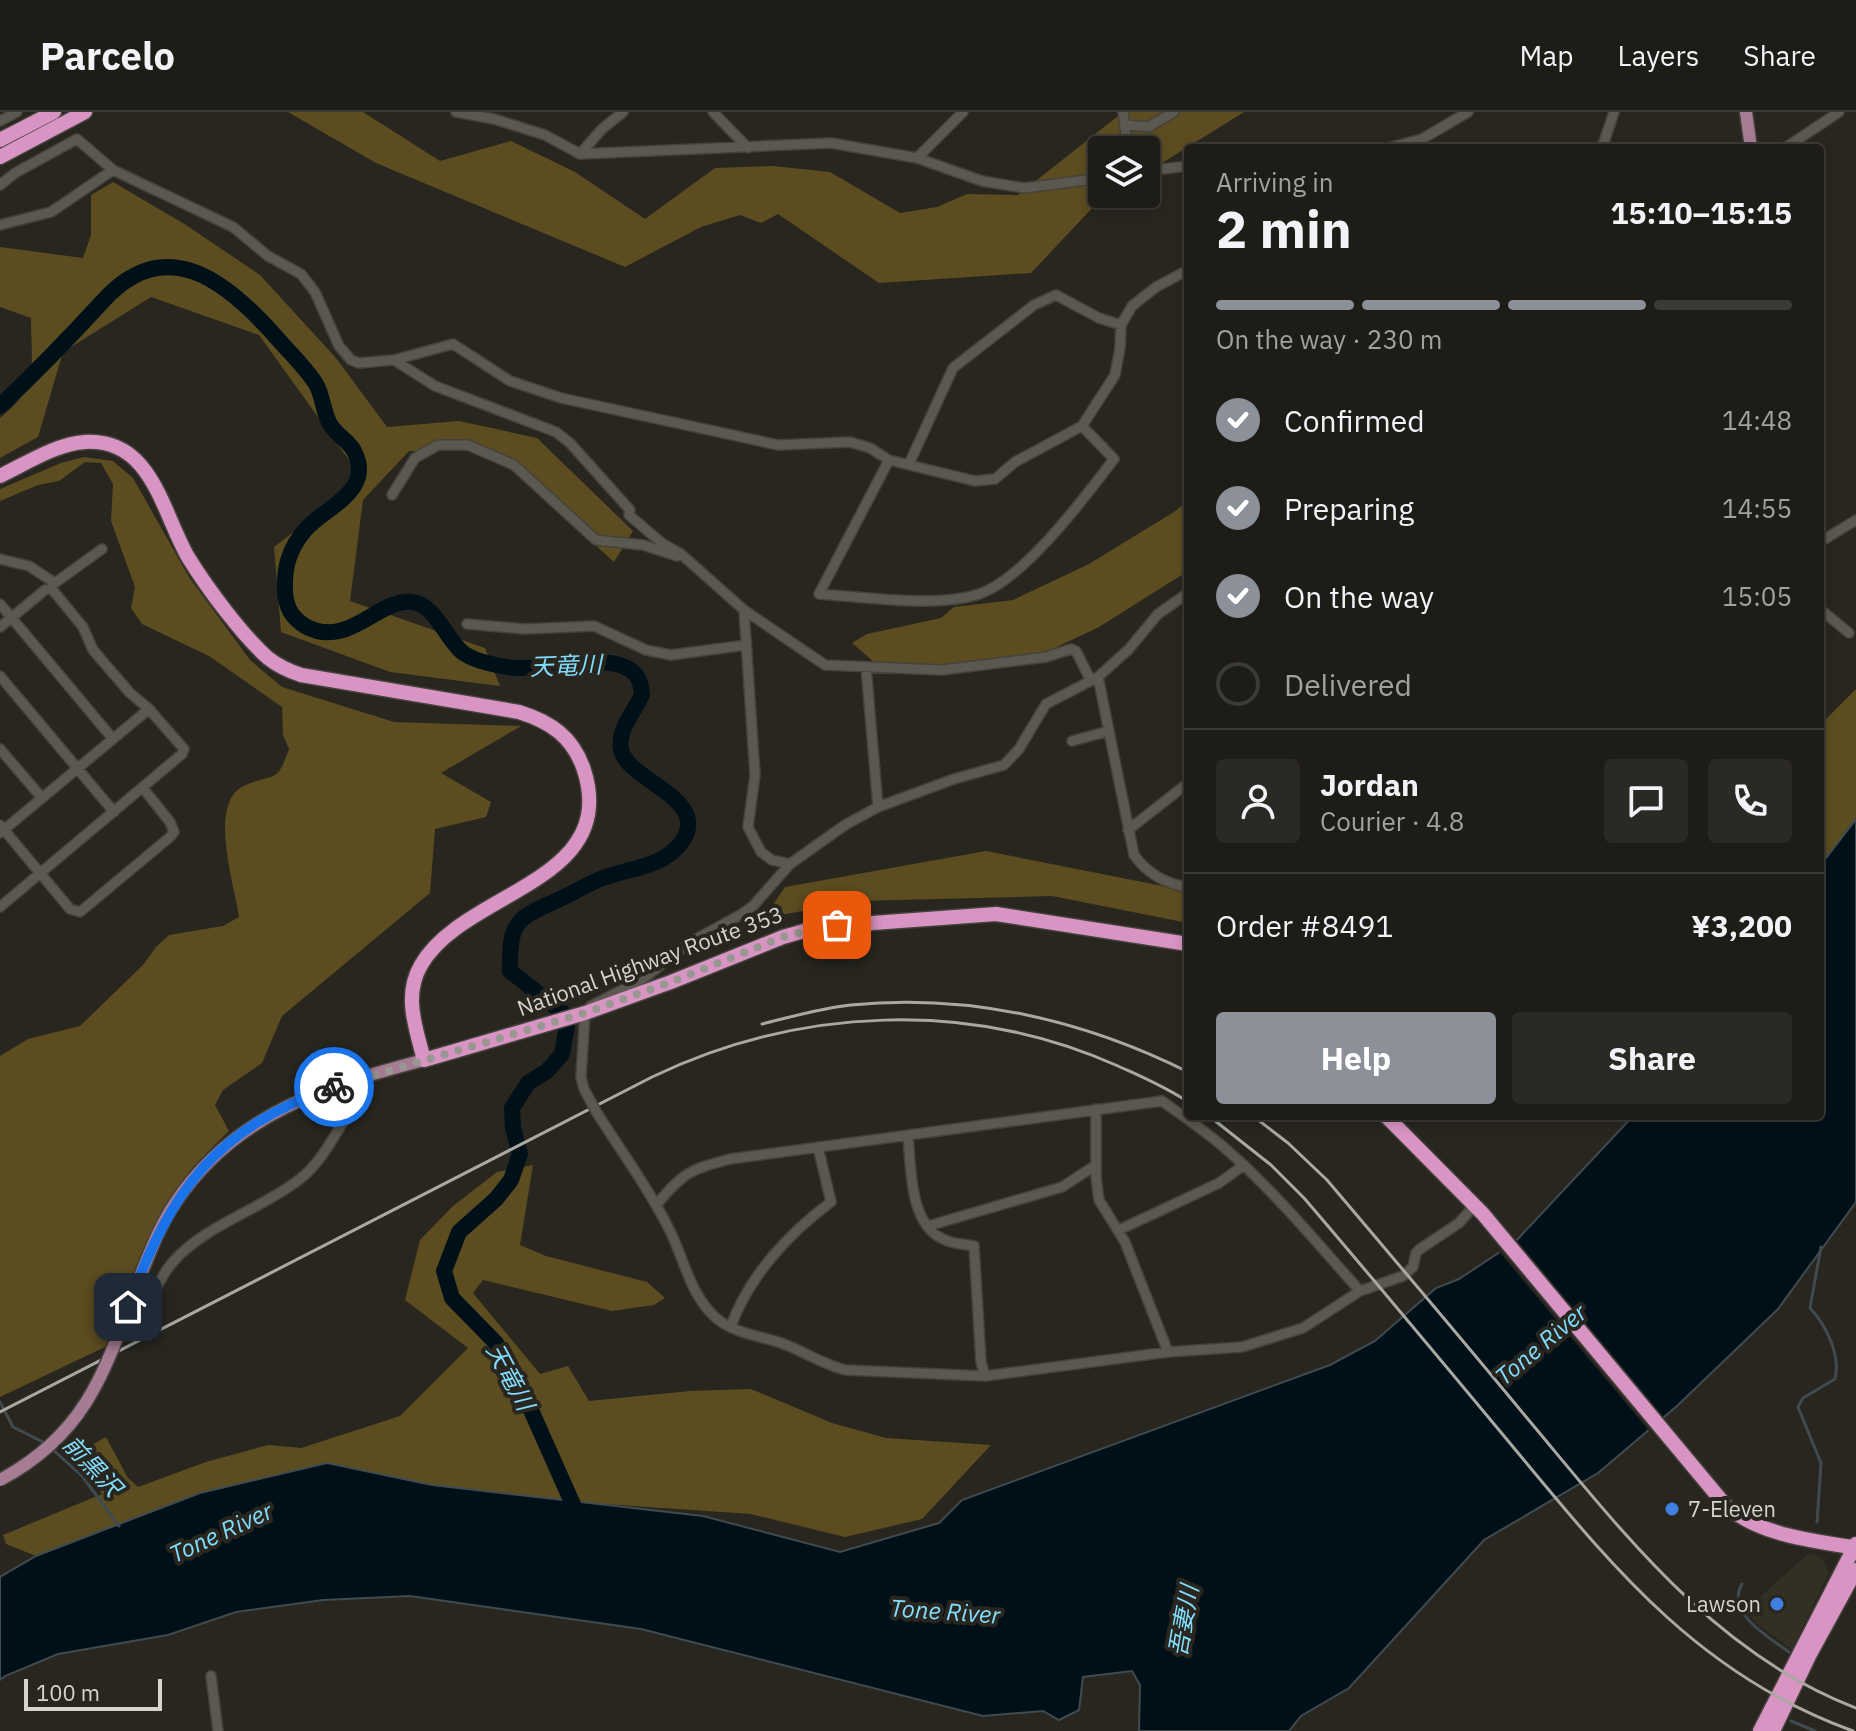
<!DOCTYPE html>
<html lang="en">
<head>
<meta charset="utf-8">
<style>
	body { margin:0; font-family:"IBM Plex Sans","Noto Sans JP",sans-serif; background:#2b2924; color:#f1f3f6; height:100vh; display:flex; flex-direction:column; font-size:30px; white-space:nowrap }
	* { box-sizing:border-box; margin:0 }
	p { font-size:26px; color:#a1a1a1 }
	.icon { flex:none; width:44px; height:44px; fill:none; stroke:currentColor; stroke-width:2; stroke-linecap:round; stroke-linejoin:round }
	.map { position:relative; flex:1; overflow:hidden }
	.sheet { position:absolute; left:1184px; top:32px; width:640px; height:976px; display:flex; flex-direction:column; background:#1e1c17; border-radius:8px; box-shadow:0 4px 12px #0003,0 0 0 2px #3c3a36 }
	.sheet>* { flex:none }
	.tools { position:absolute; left:1088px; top:24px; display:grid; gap:16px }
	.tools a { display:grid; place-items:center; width:72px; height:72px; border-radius:8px; background:#1e1c17; box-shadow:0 4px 12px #0003,0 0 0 2px #3c3a36; font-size:40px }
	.scale { position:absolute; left:24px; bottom:20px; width:138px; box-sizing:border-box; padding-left:8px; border:4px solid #d5d4cf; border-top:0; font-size:22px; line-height:28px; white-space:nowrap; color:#d5d4cf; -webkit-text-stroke:6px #28261f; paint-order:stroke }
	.pin { position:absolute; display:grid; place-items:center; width:68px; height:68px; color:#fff; margin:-34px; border-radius:16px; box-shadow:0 4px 12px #0006 }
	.courier { position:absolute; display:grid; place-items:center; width:80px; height:80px; margin:-40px; border:6px solid #1a73e8; border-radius:50%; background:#fff; color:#222; box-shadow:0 2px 10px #0007 }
	.headline em { font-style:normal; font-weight:800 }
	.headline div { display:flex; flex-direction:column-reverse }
	.headline { display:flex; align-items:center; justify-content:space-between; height:136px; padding:0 32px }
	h1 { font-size:52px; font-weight:800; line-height:60px }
	.bar { display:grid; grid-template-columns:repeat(4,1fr); gap:12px 8px; align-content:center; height:96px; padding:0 32px }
	.bar i { height:10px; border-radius:6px; background:#3c3a36 }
	.bar .current { background:#8c9099 }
	.bar p { grid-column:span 4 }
	.line { display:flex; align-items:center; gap:20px; padding:0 32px; border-top:2px solid #3c3a36 }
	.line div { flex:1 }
	.round { display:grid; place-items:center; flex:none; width:84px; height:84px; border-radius:8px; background:#2b2924 }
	ol { padding:0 32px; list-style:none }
	li { display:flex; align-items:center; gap:24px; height:88px }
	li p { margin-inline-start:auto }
	li .icon { padding:8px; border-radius:50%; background:#8c9099; color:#fff; stroke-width:4 }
	li:last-child { color:#a1a1a1 }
	li i { width:44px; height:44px; border:4px solid #3c3a36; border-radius:50% }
	.button { display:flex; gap:16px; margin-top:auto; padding:16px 32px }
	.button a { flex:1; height:92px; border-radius:8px; background:#8c9099; color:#fff; font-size:32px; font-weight:800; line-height:92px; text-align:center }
	.button a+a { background:#2b2924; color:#f1f3f6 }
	header { display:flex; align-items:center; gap:48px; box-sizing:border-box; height:112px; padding:0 40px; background:#1e1c17; border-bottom:2px solid #3c3a36 }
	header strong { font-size:38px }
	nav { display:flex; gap:44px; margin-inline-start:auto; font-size:28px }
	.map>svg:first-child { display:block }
	.built { fill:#332f22 }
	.green { fill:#5c4d20 }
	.water { fill:#001019; stroke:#404b50; stroke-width:2 }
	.pier { fill:#28261f }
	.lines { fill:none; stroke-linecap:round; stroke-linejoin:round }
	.stream { stroke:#404b50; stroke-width:3 }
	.river { stroke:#001019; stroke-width:16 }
	.minor-casing { stroke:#44423c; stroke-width:12 }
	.major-casing { stroke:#44423c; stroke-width:15 }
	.highway-casing { stroke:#44423c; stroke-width:17 }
	.minor { stroke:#5b5850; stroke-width:9 }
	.major { stroke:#a67c94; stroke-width:12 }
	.highway { stroke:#d894c2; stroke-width:14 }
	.rail { stroke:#a9a8a3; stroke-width:3 }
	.minor-bridge-casing { stroke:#44423c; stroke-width:12; stroke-linecap:butt }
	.major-bridge-casing { stroke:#44423c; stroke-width:15; stroke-linecap:butt }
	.minor-bridge { stroke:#5b5850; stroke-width:9 }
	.major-bridge { stroke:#a67c94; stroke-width:12 }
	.done { stroke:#989791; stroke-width:8; stroke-dasharray:0 14.4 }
	.route { stroke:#1a73e8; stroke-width:10 }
	.shop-dot { fill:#3f7fe0; stroke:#28261f; stroke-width:3 }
	.labels { text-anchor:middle; stroke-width:8; stroke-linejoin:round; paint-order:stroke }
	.street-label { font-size:22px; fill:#d5d4cf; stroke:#28261f }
	.poi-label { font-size:22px; fill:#d5d4cf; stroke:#28261f; text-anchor:start }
	.water-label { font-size:24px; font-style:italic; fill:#81ddfe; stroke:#28261f }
</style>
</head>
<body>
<header>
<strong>Parcelo</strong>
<nav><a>Map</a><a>Layers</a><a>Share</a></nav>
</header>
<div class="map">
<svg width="1856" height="1619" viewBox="0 0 1856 1619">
	<rect width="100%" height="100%" fill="#28261f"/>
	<path class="built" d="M1808,1442l13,3 8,15 -37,78 -37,-28 -10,-12z"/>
	<path class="green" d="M288,0h75l77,49 71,-20 64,31 70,47 70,-51 58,-2 57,6 70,41 37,-6 30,-13 51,1 105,-83h121l-98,61v-23h-44v44h11l-17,10 -65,69 -152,10 -101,-69 -17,9 -21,-8 -39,12 -76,40 -249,-104z
		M113,70l73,43 74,50 76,83 51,69 72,-6 78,17 96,93 -19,31 -125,-113 -80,2 -46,49 -13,101 135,47 15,38 -110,-14 -109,-40 -7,-85 59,-45 26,-28 -100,-139 -108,-38 -88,55 -25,85 -38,21v-40c40,-31 31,-54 31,-100l-31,-11v-60l83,11 8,-23v-40z
		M84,345l29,4 20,17 56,99 61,83 32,27 112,35 127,4 -80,47 50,29 -5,15 -51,12 -5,64 -148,123 -20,47 -39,27 -8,15 14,26c-17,17 -36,34 -50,54 -35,48 -52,108 -74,162l-105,50v-341l28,-17 52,-13 63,-61 13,-18 13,-12 54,-9 16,-9c-4,-31 -33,-117 7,-132 29,-12 31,-1 43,-36l-6,-14 -1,-28 -73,-51 -67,-32 -11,-16 4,-21 -24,-66 2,-37 -12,-21 -16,-1 -26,19 -21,4 -38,16v-12l61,-26z
		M1188,389v70l-89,56 -57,27 -96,11 -72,-3 -22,-19 15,-9 74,-16 13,-11 59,-7 76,-36 85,-52z
		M1856,577v130l-36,47v-141z
		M986,739l202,40v32l-136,-27 -194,5 -94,17 21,-31z
		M533,1053l-13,80 26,11 101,26 18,16 -11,7 -42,6 -129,-31 -10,13 67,81 28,-8 21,35 101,-10 61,-2 81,34 54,15 105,7 -69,74 -77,18 -94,-23 -162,-11 -157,-18 -105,-22 -127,30 -164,63 -30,-12 -3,-9 99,-41 -25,-41 29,-16 22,41 10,9 68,-25 62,-17 33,3 99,-32 68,-68 -63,-48 15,-60 33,-34 44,-34z"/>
	<path class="water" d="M1856,707v383l-78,107 -101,97 -79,67 -114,67 -135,148 -48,28 -12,15h-150l1,-46 -8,-14 -49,6 -4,33 -20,10 -16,-9 -60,5 -342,-87 -231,-33 -87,4 -87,12 -68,23 -110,19 -53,22 -5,4v-103l36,-21 164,-63 127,-30 105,22 271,31 137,36 99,-29 23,-23 368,-135 45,-24 61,-53 23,-9 56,-37 118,-126h187v-250z"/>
	<path class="pier" d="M1514,1125l152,183 -15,13 -154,-184z"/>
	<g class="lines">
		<path class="stream" d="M0,1290l13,25 32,16
			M51,1336l31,28 37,50
			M1817,1410l4,-59 -23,-56 5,-9 32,-19c6,-24 -9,-54 -25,-71l11,-61
			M1742,1472c-17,29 27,53 47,68
			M1791,1609l24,10"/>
		<path class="river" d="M0,294c35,-33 69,-68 102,-104 63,-71 125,-21 175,36 13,15 28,29 39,46 7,12 7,28 14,40 6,11 18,16 24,27 21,40 -29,56 -49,79 -16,19 -21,37 -20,61 1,16 6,26 20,35 43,24 73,-28 107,-24 23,2 34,37 50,50 13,10 37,14 52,16 30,2 95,-17 119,4 7,6 8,14 9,22 -7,18 -25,35 -21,56 8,32 92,49 60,93 -20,26 -55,25 -83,37 -16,7 -32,17 -49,24 -10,5 -24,10 -31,20 -9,12 -8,33 -8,47l52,41 5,13 -5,29 -15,17 -19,12 -16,25 1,20 7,26 -9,26 -15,19 -37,33 -15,39 8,27 44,45 26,47 57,128"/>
		<defs>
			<path id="minor" d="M456,0l38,7 51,16 35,19 251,-11 86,15 65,23 42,7 78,-10
				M713,0l35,36
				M1123,0l5,38
				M0,9l17,-9
				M1126,13l22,2 26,-15
				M1388,36l34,-9 46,-27
				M1602,36l12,-36
				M1785,36l54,-36
				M580,42l22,-25 21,-17
				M917,46l46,-46
				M1146,59l42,-5
				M0,73l15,-12 62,-34 36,31 120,57 35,29 33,18 14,18 24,54 12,14 8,3 35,-3 59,-16 57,37 51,17 217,47 72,-3 20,6 19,12 86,21 20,-2 20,-17 67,-36 33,-51 5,-27 1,-23 11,-19 24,-19 32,-17
				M0,113l51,-13 62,-42
				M394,248l41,26 121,46 14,11 60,67 -1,5 34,29 18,10 63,56 81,55 117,5 104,-13 25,-8 5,2 15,30
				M889,348l-70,134c46,3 117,14 160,0 45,-15 106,-97 135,-135l-32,-33
				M909,352l44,-96 81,-63 22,-10 43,23 22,7
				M392,383l23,-37 23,-13h30l46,20 82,75 47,5 34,11
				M1820,430l36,-22
				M0,447l29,7 26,17 47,-34
				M0,492l113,135
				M1820,497l29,24
				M744,498l11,165 -7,52 13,25 11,8 18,4
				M467,512l58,5 69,-3 52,24 25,5 75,-10
				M0,515l45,-37 6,-2 32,39 10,23 37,43 19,16 35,40 -2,5 -182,153
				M866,555l12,140
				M0,564l114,136
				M1098,565l36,178c13,18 32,29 54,32
				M1072,629l37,-10
				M0,637l42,49
				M0,713l70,84 10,3 90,-75 4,-5 -4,-10 -27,-34
				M1128,718l60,-47
				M0,721l149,-124
				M584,977l-3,-12 4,-64 6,-7 52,-27 46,-36 53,-29 11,-8 37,-42 55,-39 33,-18 76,-28 50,-14 15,-16 27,-45 52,-27 31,-28 29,-35 30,-21
				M1096,997v68l3,23 26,42 43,110
				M597,1001c24,38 51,74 71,114 16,30 21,67 48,91 19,16 46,18 68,26 21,8 40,21 62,26l139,6 183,-24 74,-5 61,-19 57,-37 43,-15 10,-9 3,-14 4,-4 39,-26 16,-18
				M908,1023c3,31 1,89 35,104 9,5 21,5 31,7l7,116 4,14
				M656,1093c28,-33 33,-35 74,-46l432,-58c22,16 45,31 65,49 48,42 90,93 133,141
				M928,1114l134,-39 34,-22
				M1119,1118l100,-47 25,-18
				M149,1194c6,-15 12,-30 23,-43 31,-37 90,-54 128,-84 28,-22 42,-61 64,-89l-2,-13
				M731,1214c18,-50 58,-93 100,-124l-13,-55
				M211,1564l7,55"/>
			<path id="major" d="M1746,0l5,36
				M136,1174c12,-28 22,-58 39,-83 60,-90 151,-117 249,-143"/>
			<path id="highway" d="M0,28l54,-28
				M0,45l85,-45
				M0,364c27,-13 56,-32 85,-34 67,-4 77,70 103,115 19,31 54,78 80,101 10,8 21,13 33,17l218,37c32,10 54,25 65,58 36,113 -121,121 -163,195 -18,31 -5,63 3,95l161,-47 86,-31 112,-45 35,-10 178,-13 192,30
				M1386,1004l97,98 243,292c35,30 86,34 130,42
				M1760,1619l96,-187
				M1773,1619l36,-75 47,-86"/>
		</defs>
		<use href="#minor" class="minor-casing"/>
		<use href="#major" class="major-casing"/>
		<use href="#highway" class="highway-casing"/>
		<use href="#minor" class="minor"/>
		<use href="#major" class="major"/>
		<use href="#highway" class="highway"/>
		<path class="rail" d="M762,912c29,-7 59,-16 89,-19 117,-12 233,15 337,67
			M1209,1004l62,49 33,33c66,77 130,154 195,232 105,126 193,243 354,301
			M1253,1004l35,27 39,37c67,79 134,158 200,238 95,113 186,235 329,290
			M0,1300l652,-335c146,-70 317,-78 466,-11 24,11 48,21 70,36"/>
		<defs>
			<path id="minor-bridge" d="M584,977l13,24"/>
			<path id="major-bridge" d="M0,1368c86,-46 105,-108 136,-194"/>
		</defs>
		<use href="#minor-bridge" class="minor-bridge-casing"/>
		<use href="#major-bridge" class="major-bridge-casing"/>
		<use href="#minor-bridge" class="minor-bridge"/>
		<use href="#major-bridge" class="major-bridge"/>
	</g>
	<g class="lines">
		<path class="done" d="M334,975l251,-74 86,-31 112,-45 35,-10 19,-2"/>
		<path class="route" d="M128,1195c42,-115 86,-179 206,-220"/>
	</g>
	<g class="shop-dot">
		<circle cx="1672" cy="1397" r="8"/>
		<circle cx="1777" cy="1492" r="8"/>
	</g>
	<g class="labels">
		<g class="street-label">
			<text transform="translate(650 849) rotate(-20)" y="8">National Highway Route 353</text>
		</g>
		<g class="poi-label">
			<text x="1688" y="1405">7-Eleven</text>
			<text x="1761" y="1500" text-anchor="end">Lawson</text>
		</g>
		<g class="water-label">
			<text transform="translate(566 554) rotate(-2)" y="8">天竜川</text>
			<text transform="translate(1541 1233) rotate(-40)" y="8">Tone River</text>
			<text transform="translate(510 1265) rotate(62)" y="8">天竜川</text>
			<text transform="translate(92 1354) rotate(47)" y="8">前黒沢</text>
			<text transform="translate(221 1421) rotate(-25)" y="8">Tone River</text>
			<text transform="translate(945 1500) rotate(4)" y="8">Tone River</text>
			<text transform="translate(1184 1509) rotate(-80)" y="8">吾妻川</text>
		</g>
	</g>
</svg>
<div class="tools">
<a><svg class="icon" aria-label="layers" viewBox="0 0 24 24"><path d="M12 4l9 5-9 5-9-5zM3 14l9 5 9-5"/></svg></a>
</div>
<div class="scale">100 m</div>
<div class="pin" style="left:837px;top:813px;background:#ea580c"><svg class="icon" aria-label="bag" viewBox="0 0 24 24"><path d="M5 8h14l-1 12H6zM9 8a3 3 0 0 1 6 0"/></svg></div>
<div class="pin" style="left:128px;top:1195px;background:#1f2937"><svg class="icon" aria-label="home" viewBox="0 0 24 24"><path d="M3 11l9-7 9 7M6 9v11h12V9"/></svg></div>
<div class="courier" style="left:334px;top:975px"><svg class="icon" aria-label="bike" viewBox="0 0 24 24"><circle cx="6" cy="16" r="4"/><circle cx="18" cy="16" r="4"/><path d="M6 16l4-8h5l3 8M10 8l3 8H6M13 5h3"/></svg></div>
<section class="sheet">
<div class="headline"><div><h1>2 min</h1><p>Arriving in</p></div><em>15:10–15:15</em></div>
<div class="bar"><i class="current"></i><i class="current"></i><i class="current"></i><i></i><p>On the way · 230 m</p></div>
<ol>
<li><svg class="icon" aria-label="check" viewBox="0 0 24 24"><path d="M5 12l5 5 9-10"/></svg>Confirmed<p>14:48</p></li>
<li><svg class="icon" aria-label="check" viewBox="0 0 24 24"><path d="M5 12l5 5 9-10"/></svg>Preparing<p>14:55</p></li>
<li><svg class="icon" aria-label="check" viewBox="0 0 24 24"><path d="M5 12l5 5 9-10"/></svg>On the way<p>15:05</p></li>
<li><i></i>Delivered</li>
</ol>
<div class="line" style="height:144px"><a class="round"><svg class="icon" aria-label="person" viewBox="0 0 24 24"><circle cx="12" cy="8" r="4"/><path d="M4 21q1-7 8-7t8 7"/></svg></a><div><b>Jordan</b><p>Courier · 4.8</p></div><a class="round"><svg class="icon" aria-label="chat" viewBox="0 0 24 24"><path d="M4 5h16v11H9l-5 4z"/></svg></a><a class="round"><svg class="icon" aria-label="phone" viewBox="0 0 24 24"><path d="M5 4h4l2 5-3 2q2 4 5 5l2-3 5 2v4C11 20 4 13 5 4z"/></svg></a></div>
<div class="line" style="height:104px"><div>Order #8491</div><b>¥3,200</b></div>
<div class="button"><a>Help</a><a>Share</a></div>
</section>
</div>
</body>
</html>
